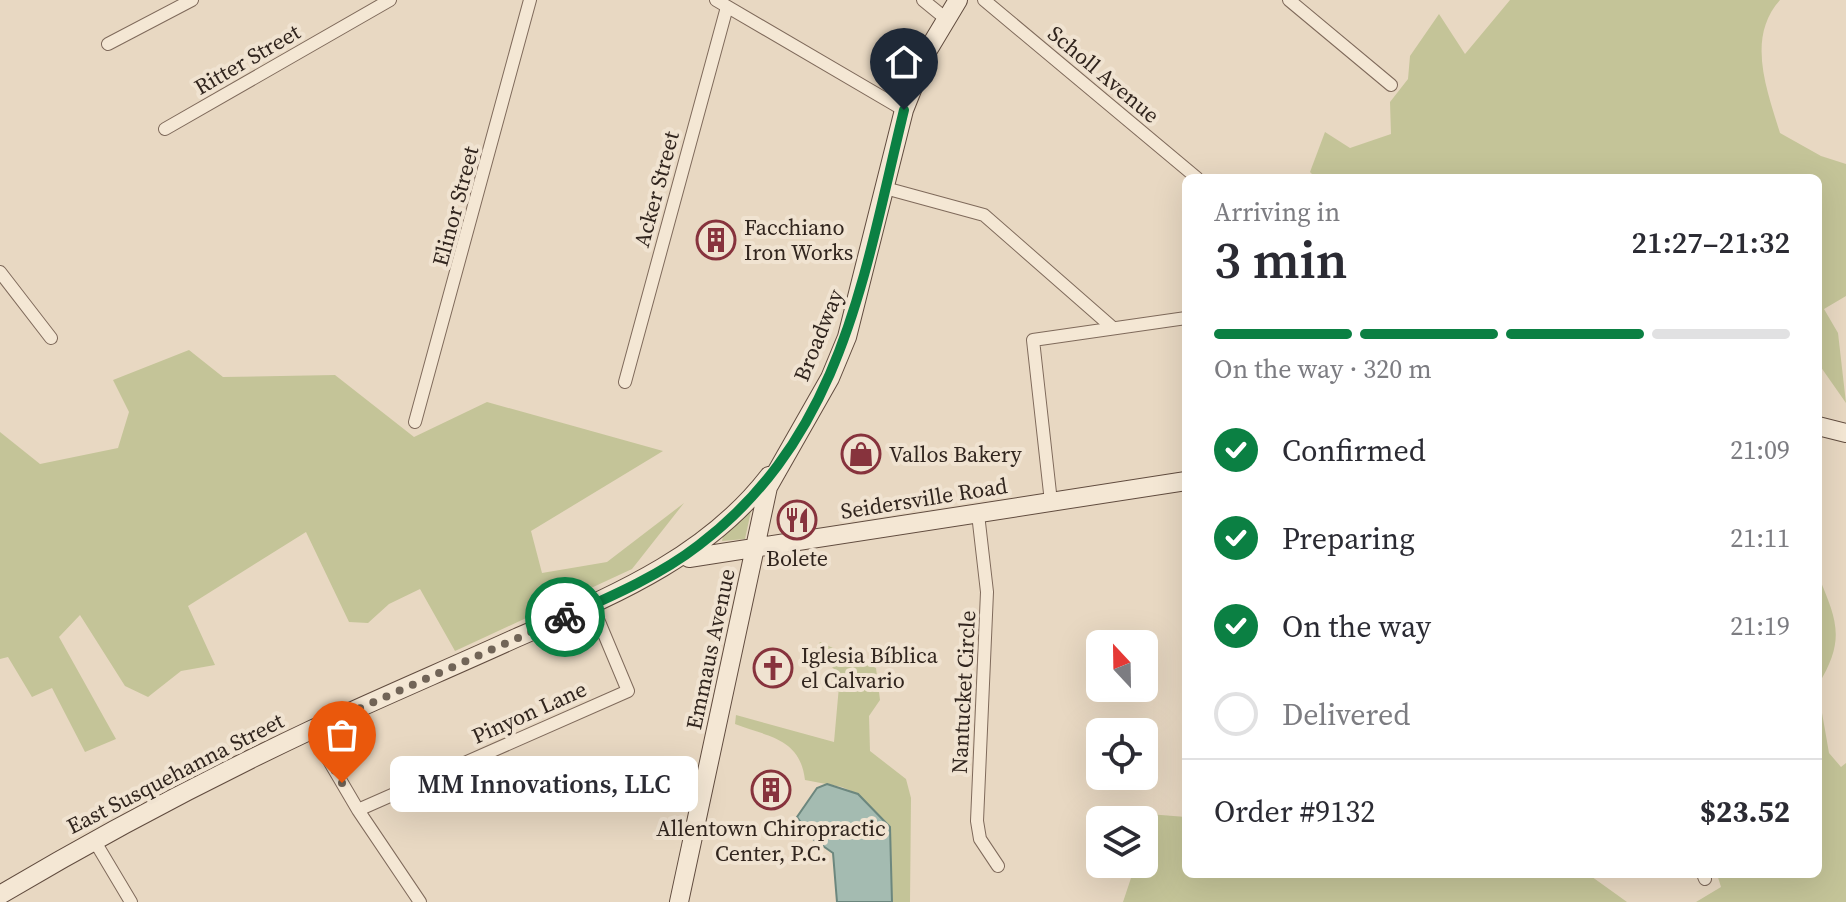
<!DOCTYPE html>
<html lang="en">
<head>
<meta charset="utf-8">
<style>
	body { margin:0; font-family:"Source Serif 4",serif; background:#f7f7f7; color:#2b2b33; height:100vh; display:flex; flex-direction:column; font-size:30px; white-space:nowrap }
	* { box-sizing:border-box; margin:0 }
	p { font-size:26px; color:#7c7c81 }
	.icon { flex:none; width:44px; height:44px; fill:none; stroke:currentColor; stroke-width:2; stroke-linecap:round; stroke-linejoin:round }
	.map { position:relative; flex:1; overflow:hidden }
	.sheet { position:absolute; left:1182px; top:174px; width:640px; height:704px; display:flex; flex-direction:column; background:#fff; border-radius:12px; box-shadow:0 8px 32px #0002 }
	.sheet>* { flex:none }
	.needle { width:52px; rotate:338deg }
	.tools { position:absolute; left:1086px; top:630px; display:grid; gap:16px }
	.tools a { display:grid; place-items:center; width:72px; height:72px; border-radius:12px; background:#fff; box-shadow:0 8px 32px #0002; font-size:40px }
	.pin { position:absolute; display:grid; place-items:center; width:68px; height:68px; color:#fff; margin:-82px -34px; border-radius:50% 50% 50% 0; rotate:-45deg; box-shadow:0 0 8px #0007 }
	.pin .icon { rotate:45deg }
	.courier { position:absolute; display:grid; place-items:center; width:80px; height:80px; margin:-40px; border:6px solid #0b8043; border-radius:50%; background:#fff; color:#222; box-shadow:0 2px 10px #0007 }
	.bubble { position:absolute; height:56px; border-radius:12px; background:#fff; box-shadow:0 8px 32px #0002; font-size:26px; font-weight:600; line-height:56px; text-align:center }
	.headline em { font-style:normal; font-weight:600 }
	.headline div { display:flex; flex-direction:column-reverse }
	.headline { display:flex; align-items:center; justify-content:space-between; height:136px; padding:0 32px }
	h1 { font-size:52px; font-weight:600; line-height:60px }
	.bar { display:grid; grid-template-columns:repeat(4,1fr); gap:12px 8px; align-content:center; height:96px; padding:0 32px }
	.bar i { height:10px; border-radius:6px; background:#e1e1e2 }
	.bar .on { background:#0b8043 }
	.bar p { grid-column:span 4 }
	.line { display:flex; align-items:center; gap:20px; padding:0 32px; border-top:2px solid #e1e1e2 }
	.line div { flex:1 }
	ol { padding:0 32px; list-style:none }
	li { display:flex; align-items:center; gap:24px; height:88px }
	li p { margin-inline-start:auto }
	li .icon { padding:8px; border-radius:50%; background:#0b8043; color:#fff; stroke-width:4 }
	li:last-child { color:#7c7c81 }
	li i { width:44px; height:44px; border:4px solid #e1e1e2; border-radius:50% }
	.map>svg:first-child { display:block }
	.green { fill:#c4c498 }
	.water { fill:#a4bbb1; stroke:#6c877e; stroke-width:2 }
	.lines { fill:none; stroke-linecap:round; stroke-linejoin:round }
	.street-casing { stroke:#7f6a5b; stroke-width:14 }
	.secondary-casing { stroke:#614c3f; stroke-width:20 }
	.street { stroke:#f4e7d4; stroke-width:12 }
	.secondary { stroke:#f4e7d4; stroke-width:18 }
	.done { stroke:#716457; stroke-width:8; stroke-dasharray:0 14.4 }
	.route { stroke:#0b8043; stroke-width:10 }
	.labels { text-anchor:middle; stroke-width:8; stroke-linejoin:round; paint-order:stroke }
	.street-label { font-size:22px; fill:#31251e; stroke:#f0e3d1 }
	.poi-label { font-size:22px; fill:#31251e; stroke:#f0e3d1; text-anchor:start }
</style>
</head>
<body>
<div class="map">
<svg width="1846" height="902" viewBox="0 0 1846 902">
	<rect width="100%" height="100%" fill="#e8d8c2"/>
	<path class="green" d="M1510,0h270c-34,38 -13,90 0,133l41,23 25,8v132l-22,13 14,24 8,70 -28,-40v-185h-502l-6,-6 15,-40 25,16 41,-14 -1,-32 18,-23 2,-23 29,-42 26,40z
		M189,350l34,27 112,-2 79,62 73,-35 176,49 -132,80 11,42 65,-11 77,-59 -52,66 -177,82 -35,-62 -31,15 -21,19 -19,-1 -43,-90 -118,74 27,59 -34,6 -33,26 -23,-11 -45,-71 -21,22 57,102 -31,13 -33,-64 -20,9 -24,-40 -8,2v-227l40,32 78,-16 11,-36 -16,-32z
		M751,511l-6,28 -23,2 1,-5z
		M1818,575c19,46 28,64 0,110z
		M820,642l56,26 4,32 -11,16 1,35 36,28 5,19 -1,104h-18l-1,-58 -33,-50 -16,-7 -37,-7c-5,-42 -36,-43 -70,-56l1,-9 98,27 6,-67 -25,-25z
		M1818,690l11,63 12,14 5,-4v139h-150l25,-15 -4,-13h101z
		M1123,812l63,5v57h402l39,28h-504l9,-27 -5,-11h17v-44h-27z"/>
	<path class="water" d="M827,784l31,10 32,33 2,75h-55l-4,-49 -20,-14 -16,-22 20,-29z"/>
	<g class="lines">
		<defs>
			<path id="street" d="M716,0l188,110
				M923,0l22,18
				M984,0l213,178
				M1289,0l102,85
				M108,44l84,-44
				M165,129l225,-129
				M885,188l99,27 129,113
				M0,272l51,66
				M625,382l102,-375
				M415,422l115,-422
				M1051,502l-18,-162 153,-22
				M978,514l9,78 -10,229 3,18 18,27
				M311,730l47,80 62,92
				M358,810l270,-119 -36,-86
				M94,840l37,62
				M1703,874l2,5"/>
			<path id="secondary" d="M1818,426l28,7
				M689,558l497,-77
				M0,895c101,-60 205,-115 311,-165 68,-32 137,-61 205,-92 93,-41 189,-79 253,-162
				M679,902l89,-415 62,-109 17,-41 57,-227 24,-60 30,-50"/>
		</defs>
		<use href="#street" class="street-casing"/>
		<use href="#secondary" class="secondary-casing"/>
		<use href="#street" class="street"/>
		<use href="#secondary" class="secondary"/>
	</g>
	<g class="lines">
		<path class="done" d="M342,783l-31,-53 254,-113"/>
		<path class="route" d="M565,617c45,-20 94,-41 134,-72 144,-110 165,-271 205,-435"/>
	</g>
	<defs>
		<symbol id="building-ring" viewBox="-11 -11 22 22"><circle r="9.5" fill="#f0e3d1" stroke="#87333d" stroke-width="1.5"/><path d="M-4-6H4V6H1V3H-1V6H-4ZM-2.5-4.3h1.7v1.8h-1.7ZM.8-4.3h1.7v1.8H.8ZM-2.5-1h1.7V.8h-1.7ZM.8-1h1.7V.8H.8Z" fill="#87333d"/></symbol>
		<symbol id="shop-ring" viewBox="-11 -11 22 22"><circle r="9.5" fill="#f0e3d1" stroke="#87333d" stroke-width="1.5"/><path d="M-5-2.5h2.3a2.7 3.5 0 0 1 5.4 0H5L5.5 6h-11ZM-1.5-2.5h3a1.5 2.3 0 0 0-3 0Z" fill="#87333d"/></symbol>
		<symbol id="restaurant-ring" viewBox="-11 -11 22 22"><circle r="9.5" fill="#f0e3d1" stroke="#87333d" stroke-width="1.5"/><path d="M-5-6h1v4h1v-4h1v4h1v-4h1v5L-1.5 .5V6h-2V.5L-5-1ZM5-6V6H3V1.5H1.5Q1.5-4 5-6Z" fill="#87333d"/></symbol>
		<symbol id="church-ring" viewBox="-11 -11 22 22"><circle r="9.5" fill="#f0e3d1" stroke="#87333d" stroke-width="1.5"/><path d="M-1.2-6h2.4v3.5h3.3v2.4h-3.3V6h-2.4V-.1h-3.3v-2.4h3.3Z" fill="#87333d"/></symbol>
	</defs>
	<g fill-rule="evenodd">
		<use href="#building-ring" x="694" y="218" width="44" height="44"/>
		<use href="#shop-ring" x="839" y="432" width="44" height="44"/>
		<use href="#restaurant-ring" x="775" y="498" width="44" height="44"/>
		<use href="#church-ring" x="751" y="646" width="44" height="44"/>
		<use href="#building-ring" x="749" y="768" width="44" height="44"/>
	</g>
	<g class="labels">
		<g class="street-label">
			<text transform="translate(247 59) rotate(-30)" y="8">Ritter Street</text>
			<text transform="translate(1104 74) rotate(40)" y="8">Scholl Avenue</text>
			<text transform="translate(656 189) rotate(-75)" y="8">Acker Street</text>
			<text transform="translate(455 206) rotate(-75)" y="8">Elinor Street</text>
			<text transform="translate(818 335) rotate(-68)" y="8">Broadway</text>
			<text transform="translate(924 498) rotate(-9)" y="8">Seidersville Road</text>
			<text transform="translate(710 649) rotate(-78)" y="8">Emmaus Avenue</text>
			<text transform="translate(963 692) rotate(-87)" y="8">Nantucket Circle</text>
			<text transform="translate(529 712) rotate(-24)" y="8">Pinyon Lane</text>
			<text transform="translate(175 773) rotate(-27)" y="8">East Susquehanna Street</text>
		</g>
		<g class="poi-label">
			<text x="744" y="235">Facchiano<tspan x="744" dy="25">Iron Works</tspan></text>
			<text x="889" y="462">Vallos Bakery</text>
			<text x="797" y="566" text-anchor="middle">Bolete</text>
			<text x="801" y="663">Iglesia Bíblica<tspan x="801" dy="25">el Calvario</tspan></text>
			<text x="771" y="836" text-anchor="middle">Allentown Chiropractic<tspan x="771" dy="25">Center, P.C.</tspan></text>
		</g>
	</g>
</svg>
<div class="tools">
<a><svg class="needle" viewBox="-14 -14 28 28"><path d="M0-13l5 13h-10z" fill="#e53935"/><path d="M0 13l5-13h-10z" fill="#7c7c81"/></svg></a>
<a><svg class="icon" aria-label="locate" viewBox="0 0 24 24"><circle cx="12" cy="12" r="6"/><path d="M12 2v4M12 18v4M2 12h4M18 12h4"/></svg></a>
<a><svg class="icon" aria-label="layers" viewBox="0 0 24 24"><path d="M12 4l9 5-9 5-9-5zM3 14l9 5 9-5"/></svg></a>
</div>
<div class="pin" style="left:342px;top:783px;background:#ea580c"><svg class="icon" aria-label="bag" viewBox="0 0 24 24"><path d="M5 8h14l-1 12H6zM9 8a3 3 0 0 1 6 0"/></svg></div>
<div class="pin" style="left:904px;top:110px;background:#1f2937"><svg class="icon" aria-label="home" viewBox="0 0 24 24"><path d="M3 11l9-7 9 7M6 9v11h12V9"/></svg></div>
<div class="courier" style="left:565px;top:617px"><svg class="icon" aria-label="bike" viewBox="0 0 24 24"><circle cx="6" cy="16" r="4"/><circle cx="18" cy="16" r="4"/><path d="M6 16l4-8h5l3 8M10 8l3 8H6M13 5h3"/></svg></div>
<div class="bubble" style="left:390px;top:756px;width:308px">MM Innovations, LLC</div>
<section class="sheet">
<div class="headline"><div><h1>3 min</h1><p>Arriving in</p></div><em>21:27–21:32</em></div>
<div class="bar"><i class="on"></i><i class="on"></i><i class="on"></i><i></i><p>On the way · 320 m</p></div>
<ol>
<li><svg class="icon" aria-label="check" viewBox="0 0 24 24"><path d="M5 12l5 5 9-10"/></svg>Confirmed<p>21:09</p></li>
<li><svg class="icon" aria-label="check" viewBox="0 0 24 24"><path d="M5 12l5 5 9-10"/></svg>Preparing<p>21:11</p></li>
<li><svg class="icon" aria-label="check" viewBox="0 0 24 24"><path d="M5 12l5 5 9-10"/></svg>On the way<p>21:19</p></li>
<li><i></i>Delivered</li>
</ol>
<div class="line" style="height:104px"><div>Order #9132</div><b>$23.52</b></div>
</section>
</div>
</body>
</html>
